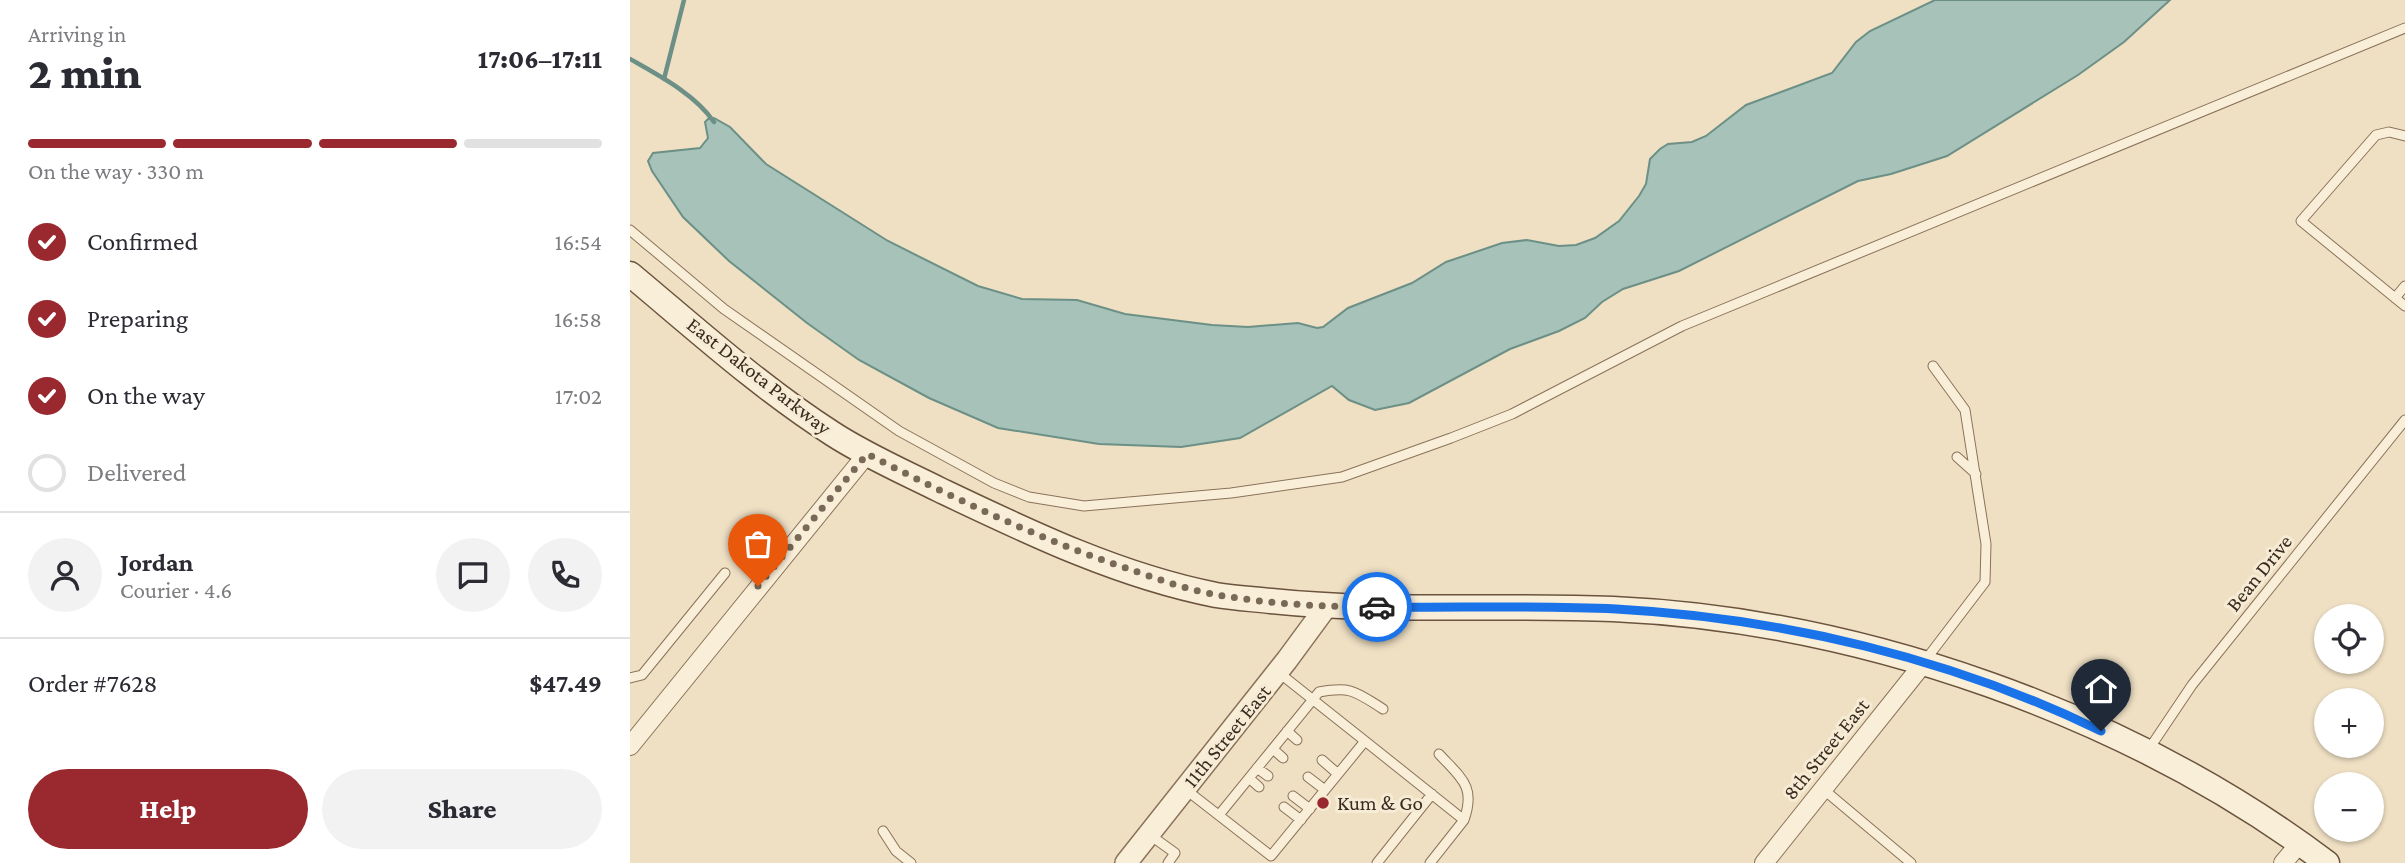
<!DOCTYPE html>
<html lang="en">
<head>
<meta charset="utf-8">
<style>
	body { margin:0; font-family:"Crimson Pro",serif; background:#f2f2f3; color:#2b2b33; height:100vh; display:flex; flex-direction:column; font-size:26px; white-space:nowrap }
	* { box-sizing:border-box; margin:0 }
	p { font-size:23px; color:#7c7c81 }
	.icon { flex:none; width:38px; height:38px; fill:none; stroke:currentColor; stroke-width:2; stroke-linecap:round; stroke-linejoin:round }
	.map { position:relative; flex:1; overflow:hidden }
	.sheet { display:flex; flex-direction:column; background:#fff; width:630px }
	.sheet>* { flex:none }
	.tools { position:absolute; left:1684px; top:604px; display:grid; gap:14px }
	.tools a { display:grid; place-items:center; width:70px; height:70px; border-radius:50%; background:#fff; box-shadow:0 2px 5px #0004; font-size:35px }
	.pin { position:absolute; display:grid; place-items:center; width:60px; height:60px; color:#fff; margin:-72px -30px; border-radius:50% 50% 50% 0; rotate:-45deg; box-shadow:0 0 7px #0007 }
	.pin .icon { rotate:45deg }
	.courier { position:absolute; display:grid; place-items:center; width:70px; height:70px; margin:-35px; border:5px solid #1a73e8; border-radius:50%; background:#fff; color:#222; box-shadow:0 2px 9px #0007 }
	.head em { font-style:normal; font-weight:800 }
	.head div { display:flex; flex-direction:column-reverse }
	.head { display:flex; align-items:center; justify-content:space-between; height:119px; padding:0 28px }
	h1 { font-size:46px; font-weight:800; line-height:52px }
	.bar { display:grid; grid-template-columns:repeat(4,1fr); gap:10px 7px; align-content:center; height:84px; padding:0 28px }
	.bar i { height:9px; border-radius:5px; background:#e1e1e2 }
	.bar .active { background:#99292e }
	.bar p { grid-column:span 4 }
	.line { display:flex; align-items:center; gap:18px; padding:0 28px; border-top:2px solid #e1e1e2 }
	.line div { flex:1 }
	.round { display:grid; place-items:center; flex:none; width:74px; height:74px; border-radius:37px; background:#f2f2f3 }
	ol { padding:0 28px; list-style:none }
	li { display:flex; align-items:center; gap:21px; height:77px }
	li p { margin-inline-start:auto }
	li .icon { padding:7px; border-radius:50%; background:#99292e; color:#fff; stroke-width:4 }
	li:last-child { color:#7c7c81 }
	li i { width:38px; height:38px; border:4px solid #e1e1e2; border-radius:50% }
	.cta { display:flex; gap:14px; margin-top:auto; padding:14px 28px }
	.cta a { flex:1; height:80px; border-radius:42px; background:#99292e; color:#fff; font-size:28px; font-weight:800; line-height:80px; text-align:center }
	.cta a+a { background:#f2f2f3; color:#2b2b33 }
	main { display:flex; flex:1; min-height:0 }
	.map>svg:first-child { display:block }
	.water { fill:#a6c2b9; stroke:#6c9086; stroke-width:2 }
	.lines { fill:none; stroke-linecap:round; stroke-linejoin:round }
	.stream { stroke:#6c9086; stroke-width:4.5 }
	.service-casing { stroke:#8a725a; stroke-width:11 }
	.minor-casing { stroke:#8a725a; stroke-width:20 }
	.tertiary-casing { stroke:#8a725a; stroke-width:24 }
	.secondary-casing { stroke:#6b533d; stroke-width:27 }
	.service { stroke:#f9eed8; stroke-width:9 }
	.minor { stroke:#f9eed8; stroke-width:18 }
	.tertiary { stroke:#f9eed8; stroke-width:21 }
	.secondary { stroke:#f9eed8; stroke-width:24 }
	.done { stroke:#796a58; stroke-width:7; stroke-dasharray:0 12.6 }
	.route { stroke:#1a73e8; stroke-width:9 }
	.poi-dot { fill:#99292e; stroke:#f6ebd4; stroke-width:2.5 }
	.labels { text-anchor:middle; stroke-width:6; stroke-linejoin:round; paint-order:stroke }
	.street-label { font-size:21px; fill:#392a1e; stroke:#f6ebd4 }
	.poi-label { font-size:21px; fill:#392a1e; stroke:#f6ebd4; text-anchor:start }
</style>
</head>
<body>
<main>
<section class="sheet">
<div class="head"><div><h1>2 min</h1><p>Arriving in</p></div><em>17:06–17:11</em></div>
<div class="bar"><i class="active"></i><i class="active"></i><i class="active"></i><i></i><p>On the way · 330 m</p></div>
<ol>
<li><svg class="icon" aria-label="check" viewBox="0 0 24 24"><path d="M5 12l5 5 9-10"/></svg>Confirmed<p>16:54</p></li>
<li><svg class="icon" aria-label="check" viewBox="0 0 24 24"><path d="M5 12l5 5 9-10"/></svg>Preparing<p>16:58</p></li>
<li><svg class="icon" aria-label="check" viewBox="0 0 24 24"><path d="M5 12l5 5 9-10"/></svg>On the way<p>17:02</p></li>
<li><i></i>Delivered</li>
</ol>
<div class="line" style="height:126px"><a class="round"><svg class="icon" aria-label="person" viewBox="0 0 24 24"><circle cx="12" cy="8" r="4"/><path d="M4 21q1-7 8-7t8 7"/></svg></a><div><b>Jordan</b><p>Courier · 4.6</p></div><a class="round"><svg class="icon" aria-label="chat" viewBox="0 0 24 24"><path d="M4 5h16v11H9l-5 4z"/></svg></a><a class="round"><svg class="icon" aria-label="phone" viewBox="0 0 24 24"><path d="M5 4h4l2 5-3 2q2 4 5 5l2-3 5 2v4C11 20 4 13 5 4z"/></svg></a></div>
<div class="line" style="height:91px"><div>Order #7628</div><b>$47.49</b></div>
<div class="cta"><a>Help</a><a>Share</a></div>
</section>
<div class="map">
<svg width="1775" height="863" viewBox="0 0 1775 863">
	<rect width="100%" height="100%" fill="#efe0c4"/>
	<path class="water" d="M1305,0h235l-46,42 -46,33 -131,81 -56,18 -33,7 -179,90 -56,18 -21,13 -17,16 -26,13 -49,18 -101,54 -34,7 -26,-10 -17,-14 -92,52 -59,9 -82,-3 -101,-16 -69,-30 -70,-38 -52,-37 -78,-62 -46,-44 -31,-46 -4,-10 5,-8 47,-5 8,-10 -3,-16 3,-3 6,-1 16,9 36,37 122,77 90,45 44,13 55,1 48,14 87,11 36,2 50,-4 19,5 6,-1 25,-19 64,-25 34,-21 56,-19 25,-3 32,6 17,-1 19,-7 24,-17 20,-25 7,-12 4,-25 10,-10 8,-5 24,-2 14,-6 40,-31 86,-32 24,-31 14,-11z"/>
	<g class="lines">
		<path class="stream" d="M0,59c28,16 65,35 84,63
			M34,79l20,-79"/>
		<defs>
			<path id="service" d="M1775,136l-16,-4 -13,3 -75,86 104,85
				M0,230l94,79 175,122 95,52 35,14 55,9 147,-13 111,-16 109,-39 61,-24 170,-88 723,-298
				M1765,298l10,-12
				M1327,457l19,17
				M1294,662l61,-80 1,-38 -21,-134 -32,-44
				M0,678l12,-3 83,-102
				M657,731l10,9
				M735,741l99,79 -34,43
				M643,749l10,9
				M1517,752l45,-67 213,-265
				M809,754c22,24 37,32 25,66
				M692,760l16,14
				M627,768l11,8
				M678,777l17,13
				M619,778l10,9
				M555,789l86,67 94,-115 -87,-69
				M1193,789l88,74
				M663,796l17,13
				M654,807l17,13
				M589,815l100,-123c33,-6 37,0 64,17
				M253,831l13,20 15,12
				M520,835l25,18 -7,10
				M747,863l55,-69"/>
			<path id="minor" d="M0,746l237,-292
				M1134,863l159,-199
				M1653,863l17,-20"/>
			<path id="tertiary" d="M496,863l161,-203 39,-53"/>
			<path id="secondary" d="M0,274c66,55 131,114 203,160 34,22 71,38 107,56 88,42 179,86 276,105 18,3 37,4 55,6 114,12 228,3 342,8 247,11 516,105 714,254"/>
		</defs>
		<use href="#service" class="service-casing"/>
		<use href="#minor" class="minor-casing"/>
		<use href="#tertiary" class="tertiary-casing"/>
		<use href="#secondary" class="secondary-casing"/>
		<use href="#service" class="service"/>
		<use href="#minor" class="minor"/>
		<use href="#tertiary" class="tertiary"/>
		<use href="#secondary" class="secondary"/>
	</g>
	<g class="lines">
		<path class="done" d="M128,586l109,-132c85,43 169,84 259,114 29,10 61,22 92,27 52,9 106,12 159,12"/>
		<path class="route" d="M747,607c79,1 160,-2 239,2 166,9 335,49 485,122"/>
	</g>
	<circle class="poi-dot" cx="693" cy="803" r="7"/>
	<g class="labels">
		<g class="street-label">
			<text transform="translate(129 376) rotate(38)" y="7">East Dakota Parkway</text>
			<text transform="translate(1629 573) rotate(-51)" y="7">Bean Drive</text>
			<text transform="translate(597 736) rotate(-51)" y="7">11th Street East</text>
			<text transform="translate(1196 749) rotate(-51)" y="7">8th Street East</text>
		</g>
		<g class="poi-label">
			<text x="707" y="810">Kum &amp; Go</text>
		</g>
	</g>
</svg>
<div class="tools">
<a><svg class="icon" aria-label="locate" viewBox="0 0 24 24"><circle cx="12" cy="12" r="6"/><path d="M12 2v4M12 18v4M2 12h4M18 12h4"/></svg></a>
<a>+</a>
<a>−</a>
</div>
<div class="pin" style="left:128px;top:586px;background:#ea580c"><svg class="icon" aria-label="bag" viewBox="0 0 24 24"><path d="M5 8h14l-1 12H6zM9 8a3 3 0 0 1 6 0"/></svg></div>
<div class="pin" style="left:1471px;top:731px;background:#1f2937"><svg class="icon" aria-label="home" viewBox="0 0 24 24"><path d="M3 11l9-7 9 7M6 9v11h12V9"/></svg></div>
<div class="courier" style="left:747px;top:607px"><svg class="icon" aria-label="car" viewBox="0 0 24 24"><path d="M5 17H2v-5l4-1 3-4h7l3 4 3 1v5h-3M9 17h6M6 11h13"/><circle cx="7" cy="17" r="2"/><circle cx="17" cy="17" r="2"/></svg></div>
</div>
</main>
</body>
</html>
